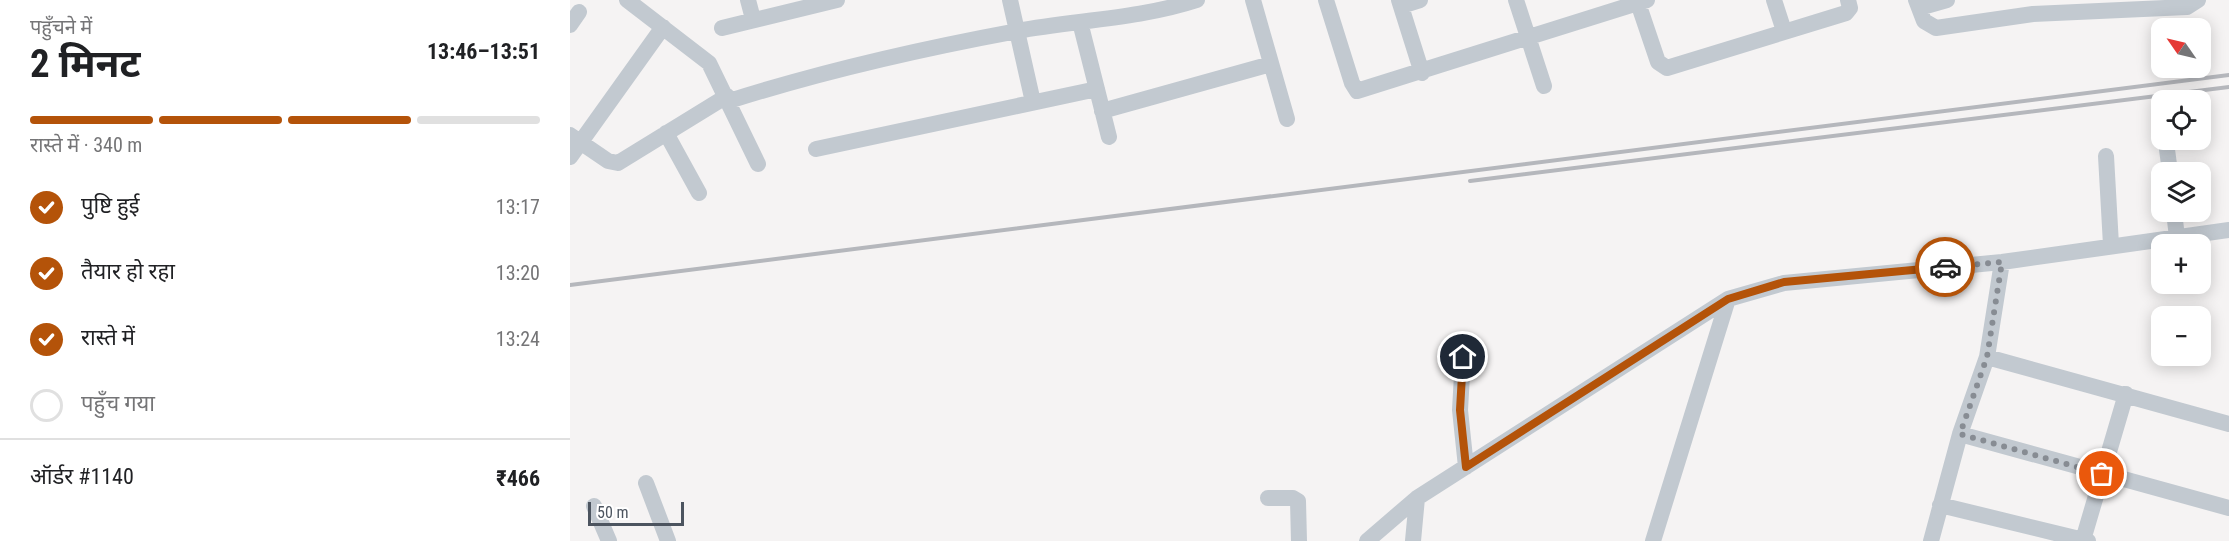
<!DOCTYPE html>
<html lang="hi">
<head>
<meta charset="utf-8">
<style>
	body { margin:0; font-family:"Roboto Condensed","Noto Sans Devanagari",sans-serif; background:#f2f2f2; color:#202124; height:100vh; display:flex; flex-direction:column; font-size:22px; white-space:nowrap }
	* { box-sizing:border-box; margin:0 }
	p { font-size:20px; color:#757577 }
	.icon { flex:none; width:33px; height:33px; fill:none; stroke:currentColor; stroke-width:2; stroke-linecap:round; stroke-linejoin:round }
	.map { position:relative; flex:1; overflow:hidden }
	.drawer { display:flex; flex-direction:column; background:#fff; width:570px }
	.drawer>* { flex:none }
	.needle { width:39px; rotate:304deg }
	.fabs { position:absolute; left:1581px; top:18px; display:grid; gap:12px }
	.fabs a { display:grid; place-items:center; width:60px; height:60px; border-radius:12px; background:#fff; box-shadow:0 3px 15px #0003; font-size:30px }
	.scale { position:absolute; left:18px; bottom:15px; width:96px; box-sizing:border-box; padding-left:6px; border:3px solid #4c545f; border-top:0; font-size:16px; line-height:21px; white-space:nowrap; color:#4c545f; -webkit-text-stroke:4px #fff; paint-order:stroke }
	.pin { position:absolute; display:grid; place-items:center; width:51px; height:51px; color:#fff; margin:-26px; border:3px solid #fff; border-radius:50%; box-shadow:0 2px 6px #0007 }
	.courier { position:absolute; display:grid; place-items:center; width:60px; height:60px; margin:-30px; border:4px solid #b45309; border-radius:50%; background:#fff; color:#222; box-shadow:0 2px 8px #0007 }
	.summary em { font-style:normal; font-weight:700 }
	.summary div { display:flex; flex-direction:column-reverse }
	.summary { display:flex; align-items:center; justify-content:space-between; height:102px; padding:0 30px }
	h1 { font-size:39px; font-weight:700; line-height:45px }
	.bar { display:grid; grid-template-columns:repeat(4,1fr); gap:9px 6px; align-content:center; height:72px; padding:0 30px }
	.bar i { height:8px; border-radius:4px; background:#e0e0e0 }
	.bar .on { background:#b45309 }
	.bar p { grid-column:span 4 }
	.line { display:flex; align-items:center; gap:15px; padding:0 30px; border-top:2px solid #e0e0e0 }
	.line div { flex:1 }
	ol { padding:0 30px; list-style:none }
	li { display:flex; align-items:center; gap:18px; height:66px }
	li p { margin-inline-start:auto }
	li .icon { padding:6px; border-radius:50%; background:#b45309; color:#fff; stroke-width:4 }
	li:last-child { color:#757577 }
	li i { width:33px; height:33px; border:3px solid #e0e0e0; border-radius:50% }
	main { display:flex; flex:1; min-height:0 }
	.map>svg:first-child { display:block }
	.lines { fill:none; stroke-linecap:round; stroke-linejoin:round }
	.minor { stroke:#c2c9d0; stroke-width:16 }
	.rail { stroke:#b5b7bc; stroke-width:4 }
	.done { stroke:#878c93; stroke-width:6; stroke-dasharray:0 10.8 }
	.route { stroke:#b45309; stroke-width:8 }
</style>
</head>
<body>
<main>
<section class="drawer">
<div class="summary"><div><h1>2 मिनट</h1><p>पहुँचने में</p></div><em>13:46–13:51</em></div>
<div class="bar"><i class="on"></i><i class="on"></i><i class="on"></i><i></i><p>रास्ते में · 340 m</p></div>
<ol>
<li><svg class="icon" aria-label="check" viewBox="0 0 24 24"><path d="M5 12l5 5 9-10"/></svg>पुष्टि हुई<p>13:17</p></li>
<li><svg class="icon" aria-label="check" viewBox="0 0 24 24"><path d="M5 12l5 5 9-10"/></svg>तैयार हो रहा<p>13:20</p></li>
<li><svg class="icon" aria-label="check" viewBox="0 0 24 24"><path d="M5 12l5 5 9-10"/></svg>रास्ते में<p>13:24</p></li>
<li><i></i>पहुँच गया</li>
</ol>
<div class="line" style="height:78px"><div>ऑर्डर #1140</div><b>₹466</b></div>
</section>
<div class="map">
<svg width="1659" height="541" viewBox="0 0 1659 541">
	<rect width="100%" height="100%" fill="#f5f3f3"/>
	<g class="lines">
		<path class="minor" d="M57,0l82,63 49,101
			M178,0l5,19
			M440,0l23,102
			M683,0l34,119
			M756,0l26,83 5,8 290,-91
			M829,0l23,73
			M946,0l28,86
			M1067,0l21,62 9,6 179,-55 4,-5 -2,-8
			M1204,0l10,31
			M1346,0l8,21 12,7 97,-14 154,-7 11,-7
			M831,6l19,-6
			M1349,8l28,-8
			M510,22l29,115
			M0,25l9,-13
			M152,28l115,-28
			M159,101c94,-30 191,-52 288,-70 60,-11 122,-12 180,-31
			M532,111l169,-47
			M96,133l33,60
			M0,135l38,26 10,2 109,-67
			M1596,142l4,30
			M246,149l281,-60
			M1536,156l5,89
			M0,157l93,-130
			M1604,212l3,25
			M893,357l-3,53 6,57
			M1417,357l242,67
			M1390,434l269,74
			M76,483l22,58
			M698,498h25l5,3 1,40
			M1370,505l148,36
			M24,506l15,35
			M1513,540l43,-146
			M797,541l50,-43 311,-199 56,-16 218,-21 227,-32
			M843,541l4,-43
			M1083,541l75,-242
			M1361,541l29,-107 27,-77 15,-95"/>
		<path class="rail" d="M900,181l759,-94
			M0,285l1659,-210"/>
	</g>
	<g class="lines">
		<path class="done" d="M1375,267l57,-5 -15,95 -27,77 142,40"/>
		<path class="route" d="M893,357l-3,53 6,57 262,-168 56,-17 161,-15"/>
	</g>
</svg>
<div class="fabs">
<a><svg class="needle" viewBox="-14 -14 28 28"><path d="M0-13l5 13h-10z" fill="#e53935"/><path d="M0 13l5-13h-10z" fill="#757577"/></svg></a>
<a><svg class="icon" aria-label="locate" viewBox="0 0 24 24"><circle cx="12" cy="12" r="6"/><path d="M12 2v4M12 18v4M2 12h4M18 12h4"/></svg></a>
<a><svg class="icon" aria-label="layers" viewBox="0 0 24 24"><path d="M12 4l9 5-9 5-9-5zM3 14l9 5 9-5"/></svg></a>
<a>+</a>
<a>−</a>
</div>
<div class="scale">50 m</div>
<div class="pin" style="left:1532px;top:474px;background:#ea580c"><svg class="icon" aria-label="bag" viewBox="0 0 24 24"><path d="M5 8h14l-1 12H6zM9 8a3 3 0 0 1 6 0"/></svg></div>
<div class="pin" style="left:893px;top:357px;background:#1f2937"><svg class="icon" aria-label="home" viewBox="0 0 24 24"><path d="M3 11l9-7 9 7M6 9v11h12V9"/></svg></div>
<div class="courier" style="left:1375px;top:267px"><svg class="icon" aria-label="car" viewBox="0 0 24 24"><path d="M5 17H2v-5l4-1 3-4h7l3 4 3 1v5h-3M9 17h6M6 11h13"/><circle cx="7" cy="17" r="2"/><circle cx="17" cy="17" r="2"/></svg></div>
</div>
</main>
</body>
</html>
